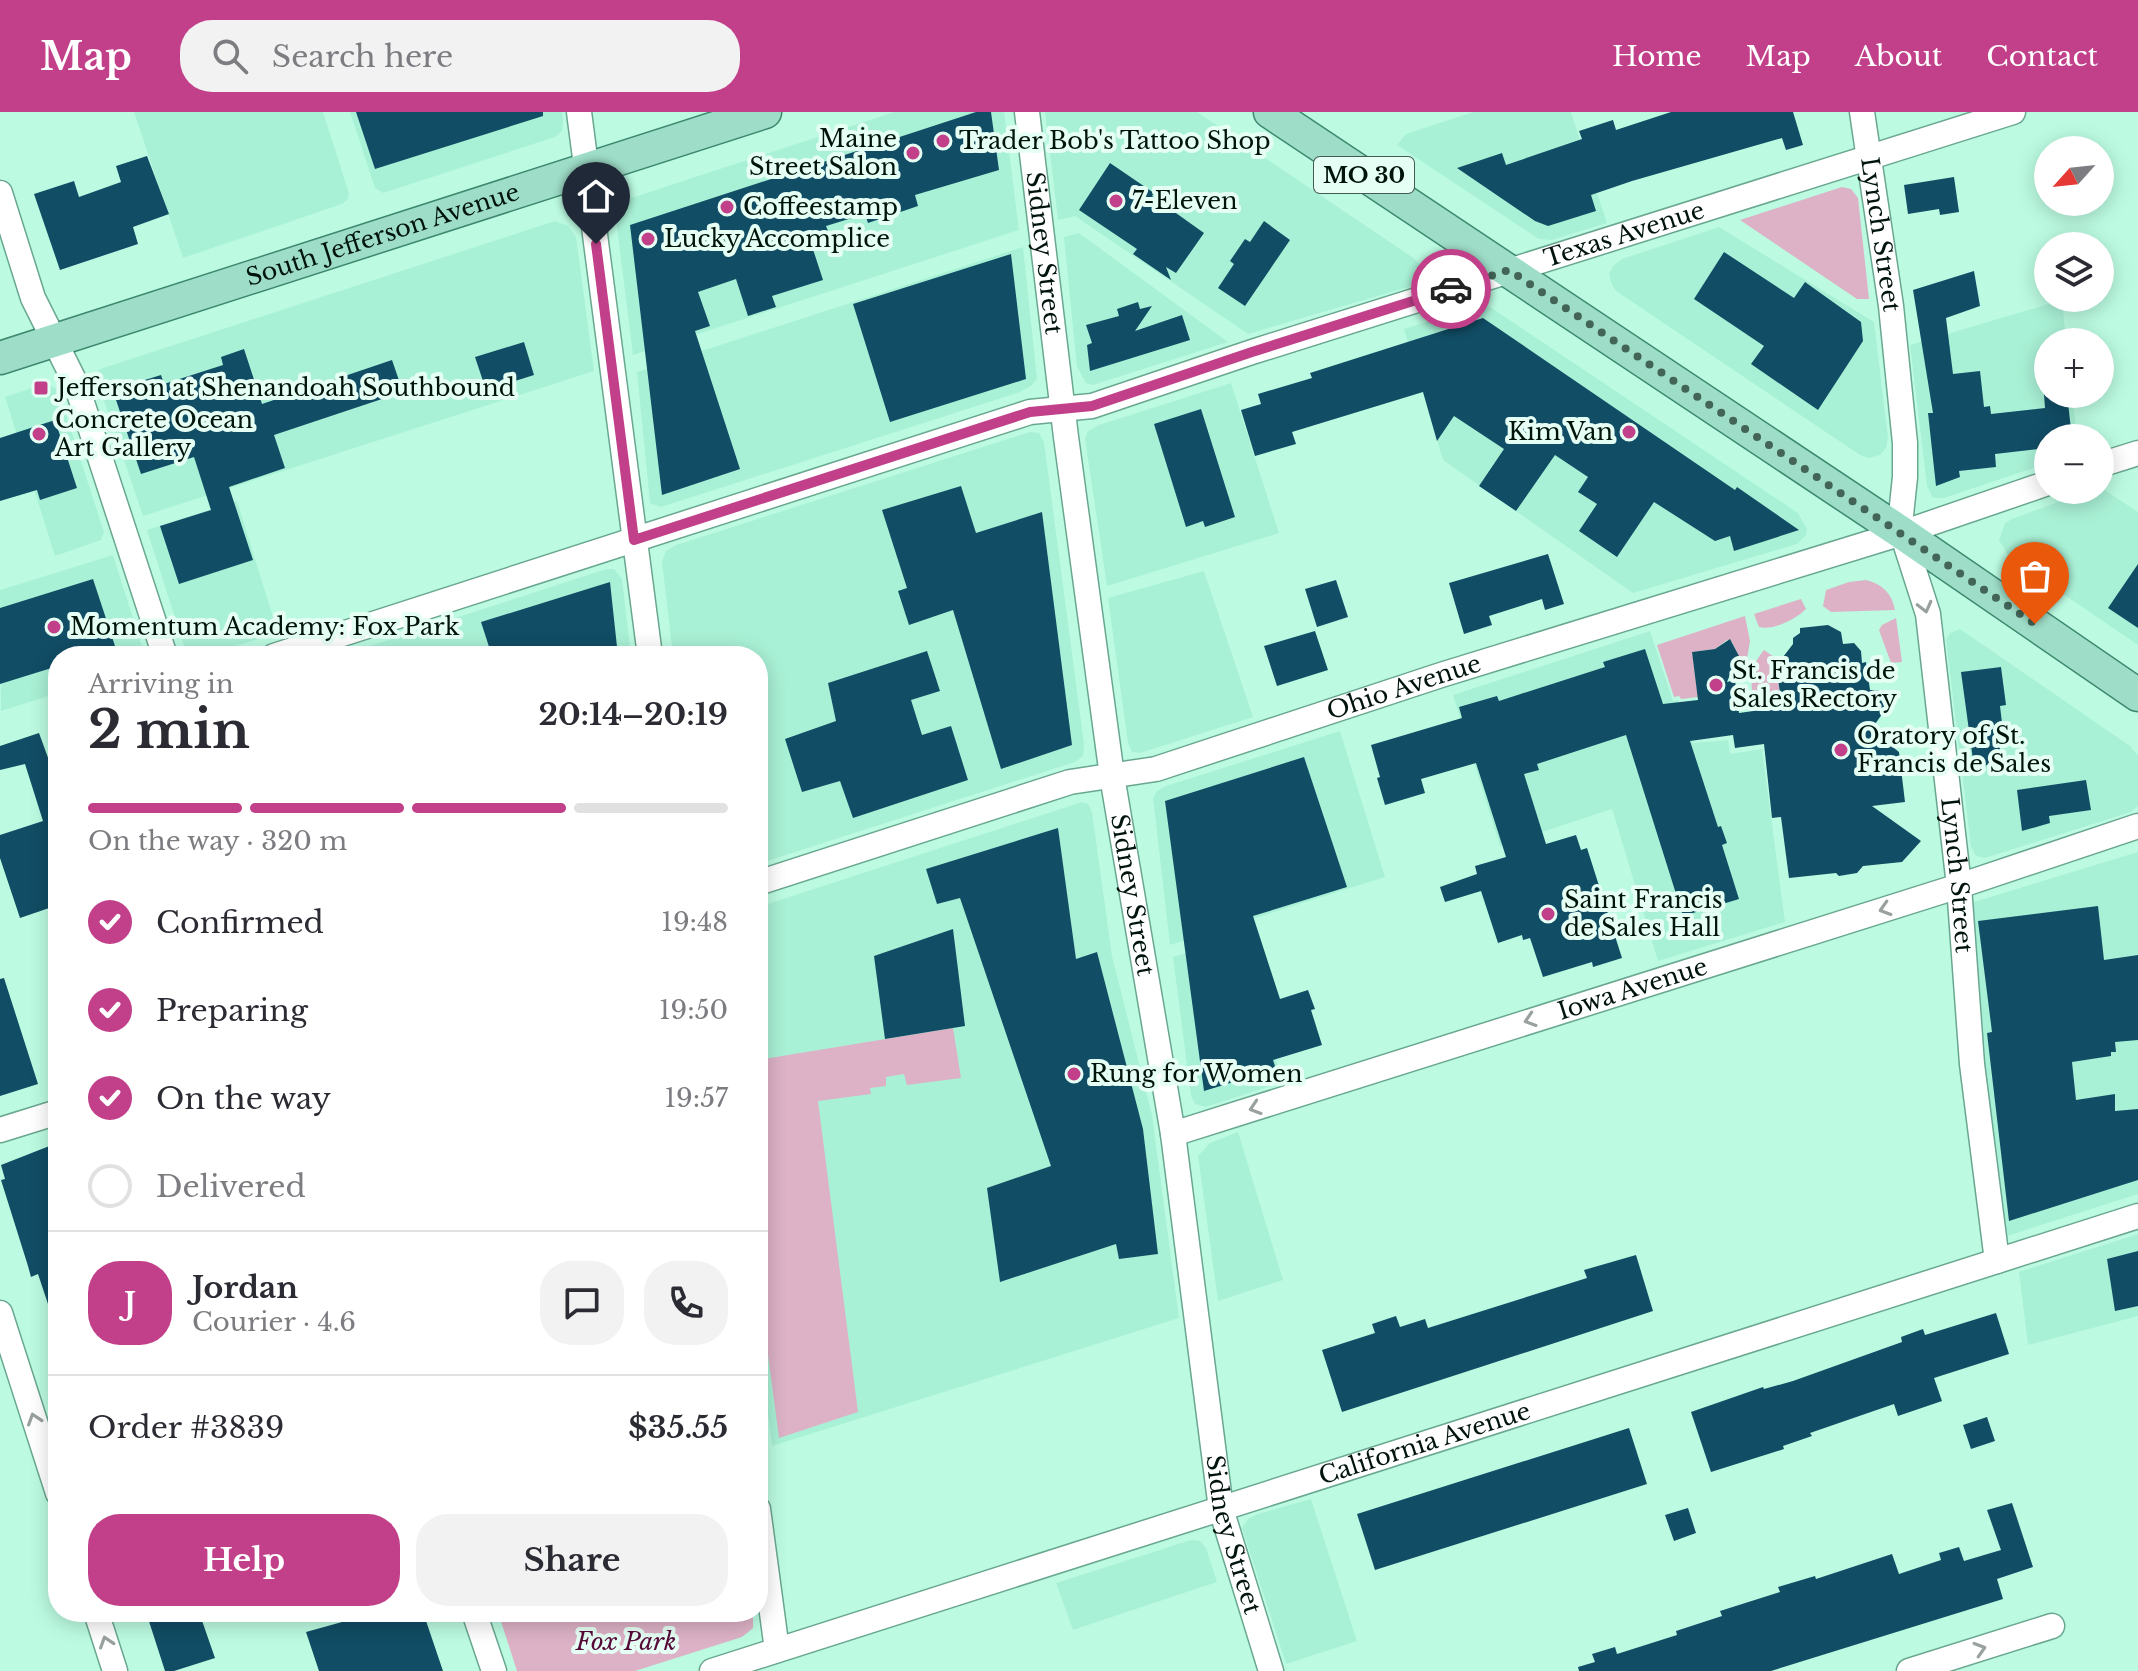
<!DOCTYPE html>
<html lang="en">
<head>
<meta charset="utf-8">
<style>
	body { margin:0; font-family:"Libre Baskerville",serif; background:#f2f2f3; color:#2b2b33; height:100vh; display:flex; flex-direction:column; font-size:30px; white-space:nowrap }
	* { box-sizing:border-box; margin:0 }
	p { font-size:26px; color:#7c7c81 }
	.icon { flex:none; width:44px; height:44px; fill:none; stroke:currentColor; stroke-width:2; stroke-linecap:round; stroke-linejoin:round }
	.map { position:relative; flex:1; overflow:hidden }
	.panel { position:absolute; left:48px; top:534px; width:720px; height:976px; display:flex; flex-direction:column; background:#fff; border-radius:32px; box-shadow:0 4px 20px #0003 }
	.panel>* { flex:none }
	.needle { width:52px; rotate:243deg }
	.tools { position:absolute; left:2034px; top:24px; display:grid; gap:16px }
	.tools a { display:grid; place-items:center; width:80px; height:80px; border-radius:50%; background:#fff; box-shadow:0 4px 20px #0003; font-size:40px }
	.pin { position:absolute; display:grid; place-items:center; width:68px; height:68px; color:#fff; margin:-82px -34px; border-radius:50% 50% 50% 0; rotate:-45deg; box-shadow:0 0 8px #0007 }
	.pin .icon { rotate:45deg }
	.courier { position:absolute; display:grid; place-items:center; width:80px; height:80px; margin:-40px; border:6px solid #c14089; border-radius:50%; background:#fff; color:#222; box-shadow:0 2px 10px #0007 }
	.head em { font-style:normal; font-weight:700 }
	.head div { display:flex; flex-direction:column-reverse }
	.head { display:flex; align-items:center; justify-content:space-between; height:136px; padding:0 40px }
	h1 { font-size:52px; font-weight:700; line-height:60px }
	.bar { display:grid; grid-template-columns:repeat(4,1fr); gap:12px 8px; align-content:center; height:96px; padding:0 40px }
	.bar i { height:10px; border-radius:6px; background:#e1e1e2 }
	.bar .selected { background:#c14089 }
	.bar p { grid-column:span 4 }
	.line { display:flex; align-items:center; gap:20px; padding:0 40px; border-top:2px solid #e1e1e2 }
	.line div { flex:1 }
	.round { display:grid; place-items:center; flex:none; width:84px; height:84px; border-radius:32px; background:#f2f2f3 }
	ol { padding:0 40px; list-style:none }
	li { display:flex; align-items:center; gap:24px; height:88px }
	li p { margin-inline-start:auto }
	li .icon { padding:8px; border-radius:50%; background:#c14089; color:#fff; stroke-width:4 }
	li:last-child { color:#7c7c81 }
	li i { width:44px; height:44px; border:4px solid #e1e1e2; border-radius:50% }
	.cta { display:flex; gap:16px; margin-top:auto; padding:16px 40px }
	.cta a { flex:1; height:92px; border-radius:32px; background:#c14089; color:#fff; font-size:32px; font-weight:700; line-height:92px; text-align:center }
	.cta a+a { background:#f2f2f3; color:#2b2b33 }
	header { display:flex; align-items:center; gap:48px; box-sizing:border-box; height:112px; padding:0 40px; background:#c14089; color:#fff }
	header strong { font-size:38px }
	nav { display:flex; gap:44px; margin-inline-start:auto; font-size:28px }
	.search { width:560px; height:72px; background:#f2f2f3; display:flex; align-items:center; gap:20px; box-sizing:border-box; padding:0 28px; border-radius:32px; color:#7c7c81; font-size:30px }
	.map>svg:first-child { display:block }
	.built { fill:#a9f1d6 }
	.green { fill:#ddb2c6 }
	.building { fill:#114d65 }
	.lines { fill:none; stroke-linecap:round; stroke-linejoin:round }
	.minor-casing { stroke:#6aa790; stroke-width:27 }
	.major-casing { stroke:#3d886f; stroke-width:35 }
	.minor { stroke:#fff; stroke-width:24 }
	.major { stroke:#9eddc8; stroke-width:32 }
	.oneway { stroke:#99a19e }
	.done { stroke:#426557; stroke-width:8; stroke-dasharray:0 14.4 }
	.route { stroke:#c14089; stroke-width:10 }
	.poi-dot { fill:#c14089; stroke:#e6fff5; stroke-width:3 }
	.labels { text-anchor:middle; stroke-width:8; stroke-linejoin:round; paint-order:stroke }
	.shield { fill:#e6fff5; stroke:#455a52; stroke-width:2 }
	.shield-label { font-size:22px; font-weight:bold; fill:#00140c }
	.poi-label { font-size:24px; fill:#00140c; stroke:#e6fff5; text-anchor:start }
	.street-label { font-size:24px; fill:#00140c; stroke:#e6fff5 }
	.park-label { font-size:24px; font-style:italic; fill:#560838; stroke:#e6fff5 }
</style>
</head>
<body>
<header>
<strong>Map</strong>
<div class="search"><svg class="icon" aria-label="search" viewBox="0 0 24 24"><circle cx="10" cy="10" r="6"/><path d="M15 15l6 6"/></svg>Search here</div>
<nav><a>Home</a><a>Map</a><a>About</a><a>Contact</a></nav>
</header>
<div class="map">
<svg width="2138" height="1559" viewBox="0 0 2138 1559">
	<rect width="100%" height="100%" fill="#bcfbe2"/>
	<path class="built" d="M134,0h189l26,81 -1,6 -6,5 -159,54z
		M350,0h212l1,9 -1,10 -7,6 -172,56 -8,-5z
		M894,0h110l15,118 -386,125 -18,-143 1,-9z
		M1045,0h152l215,145 8,7 1,8 -9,14 -164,48 -173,-118 -17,4z
		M1473,0h98l36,111 -55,17 -13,-1 -142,-94 9,-11z
		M555,109l13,5 8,11 18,134 -451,145 -47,-139 4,-8z
		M1719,115l155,95 14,116 -2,10 -6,7 -11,3 -9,-3 -244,-164 -5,-8 -2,-9 4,-8 9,-7z
		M1079,121l149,109 -135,43 -7,-2 -9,-16 -13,-130z
		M1023,135l14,132 -6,7 -11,6 -359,115 -11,-4 -13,-131z
		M2062,188l4,42h-18v52h24l5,44h-29v25l-104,35h-11l-6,-12 -17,-141z
		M1480,193l10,2 308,206 9,16 -1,6 -9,9 -164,49 -190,-133 -39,-131z
		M1231,271l48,150 -172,53 -22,-147 3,-8 11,-6z
		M41,273l10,1 7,4 46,142 -3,8 -46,16 -50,-159z
		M1030,320l9,1 5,9 40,302 -1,12 -8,6 -317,102v-208h-85l-11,-94 4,-11 10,-6z
		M2100,375l38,25v133l-129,-88 -10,-17 6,-17 7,-4 78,-29h10z
		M237,389l41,132 -75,23h-11l-7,-7 -38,-119z
		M113,443l32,101h-87v37l-57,18 -1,-121z
		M606,457h8l8,10 9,77h-292z
		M1204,459l49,146 -113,36 -8,-1 -4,-9 -20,-145z
		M1960,517l170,117 8,10v50l-7,6 -146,46 -9,-2 -5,-9 -25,-207 4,-7z
		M1650,519l23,70 5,-1 15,43 35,-3 2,14 32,-5 23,173 -127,39 -46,-152 -112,37 -47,-151z
		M1340,619l45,146 -215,68 -17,-147 4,-7 9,-5z
		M1082,690l6,2 4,8 20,144 40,159 27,203 -407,128 -14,-112v-427z
		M2138,740v342l-134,43 -37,-333z
		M1238,825l45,145 -77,25 -11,-3 -4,-8 -18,-139z
		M1238,1020l45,148 -65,21 -20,-145 12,-13z
		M2138,1122v82l-110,29 -9,-73z
		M1311,1387l46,142 -71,23 -44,-136 6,-9 10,-5z
		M1191,1428l9,1 6,7 11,34 -144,48 -17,-47z"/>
	<path class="green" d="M1842,75l9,2 7,9 11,101h-12l-117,-79z
		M1866,468c16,4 26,13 29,30l-64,2 -8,-6 3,-16 23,-8z
		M1801,487l5,10c-10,10 -33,22 -47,18l-5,-13z
		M1745,504l5,25 -4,24 -12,8 -2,-12 6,-7 -6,-12 -5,-2 -12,9 -23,3 6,45 -17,2 -2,-3 -5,1 -17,-52z
		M1896,506l6,44 -11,1 -12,-33 3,-5z
		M1764,538l16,11 1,10 -4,1 10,75 -10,-2 -6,-38 -17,2c-3,-24 -6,-40 10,-59z
		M953,916l8,50 -54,7 -3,-11 -18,3v9l-16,2 1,6 -53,7 40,311 -79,26 -21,-159v-219z
		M498,1500h255v16l-11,9 -107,34h-118z"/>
	<path class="building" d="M356,0h187v4l-168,53z
		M976,0h15l8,58 -84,25 3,11 -50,17 -3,-9 -39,12 2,5 -19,6 14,43 -51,16 4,11 -28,9 -12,-37 -38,13 12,34 -15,5 45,138 -78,26 -32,-270z
		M1671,0h122l10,33 -17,5 -4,-12 -150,43 -41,14 5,16 -48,15 -13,-5 -78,-53 45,-15 4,12 76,-26 -3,-8 34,-11 3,10z
		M147,44l22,58 -36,13 5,17 -78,26 -26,-76 40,-13 5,16 42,-15 -5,-16z
		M1110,51l44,30 -2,3 52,37 -28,40 -10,-6 5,13 -38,-26 4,-5 -58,-39z
		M1954,65l5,35 -19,3 -1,-6 -31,5 -4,-29z
		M1264,109l26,19 -45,66 -27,-18 16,-24 -4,-3 15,-22 5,3z
		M1724,140l70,46 11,-16 56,40 2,19 -45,69 -67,-46 13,-18 -70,-47z
		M1011,142l15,125 -136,43 -37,-118z
		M1974,159l6,35 -34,12 7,56 27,-3 4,36 6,-1 1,8 54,-6 -1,-14h23l5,44h-24v10l-53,6 1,13 -37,4 1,6 -24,9 -8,-73h5l-20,-123z
		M1138,190l2,7 12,-3 -17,25 47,-16 8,25 -100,31 -3,-26 5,-2 -6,-18 33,-9 -2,-7z
		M1483,206l252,172 2,-3 62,43 -65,21 -4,-15 -15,5 -61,-39 -37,55 -38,-26 18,-27 -19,-12 10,-15 -33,-22 -39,56 -37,-25 25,-37 -50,-33 -17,25 -14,-49 -131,40 4,12 -41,12 -14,-46 20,-6 -3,-10 54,-16 -2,-5z
		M524,230l10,33 -48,15 -11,-33z
		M244,237l18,55 130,-44 11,32 -129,43 11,33 -56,19 24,73 -74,24 -19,-58 51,-16 -17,-53 -53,17 -26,-77 4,-9 42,-13 3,9 59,-19 -2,-8z
		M1201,297l34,108 -30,10 -2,-6 -17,6 -32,-103z
		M55,308l22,68 -37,12 -3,-10 -37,11v-63z
		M961,374l15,47 66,-21 30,233 -71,24 -48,-159 -44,15 -11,-34 9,-3 -25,-78z
		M1548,442l16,50 -19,6 -3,-11 -53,17 3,9 -28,9 -15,-51z
		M2138,452v64l-30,-20z
		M93,467l22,67 -31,10h-26v10l-58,18v-76z
		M1336,468l12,37 -31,10 -12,-38z
		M610,470l8,74h-126l-11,-34z
		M1828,513l13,7 2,12 11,-1 7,8 1,12 4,-1 4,28h10l7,5 2,9 -18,26 28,22 6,50 -33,4 49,35 -19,21 -39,4 -6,7 -18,3 -3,-3 -47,5 -8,-61 -9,1 -8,-74 -29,4 -2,-13 -43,6 28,86 3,-1 6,17 -5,2 17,54 -56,17 -57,-181 -89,29 2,6 -15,4 22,70 30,-9 5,15 6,-2 35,110 -29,9 -1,-5 -49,15 -13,-39 -7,2 -1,-5 -24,8 -17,-52 -36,11 -5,-15 37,-13 -2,-8 31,-9 -30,-94 -55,16 4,14 -40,12 -8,-27 3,-1 -9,-32 91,-27 -3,-11 38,-11 2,5 106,-34 -2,-5 42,-13 18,55 35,-4 -6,-48 23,-3 15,-10 9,17 -7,5 1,6 -6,15 8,-2 4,33 43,-6 -5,-35 4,-1 -1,-10 13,-17v-6l7,-5v-5z
		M1315,519l13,39 -51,16 -13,-40z
		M927,539l13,40 -29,9 11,35 29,-9 17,54 -115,38 -13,-37 -38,11 -17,-53 51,-18 -8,-38z
		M2001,555l5,38 -6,1 2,17 -5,6 5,34 -28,4 -13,-95z
		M39,621l19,52v120l-38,13 -20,-60v-23l43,-14 -18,-57 -25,6v-24z
		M1304,645l43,130 -94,29 27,83 28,-9 7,19 -4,1 11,35 -49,15 3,9 -72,22 -39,-290z
		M2086,668l5,30 -42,6 1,7 -28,8 -5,-41z
		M1058,716l18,131 21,-7 46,177 15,125 -39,5 -3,-15 -116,38 -13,-94 64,-22 -91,-268 -23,6 -11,-35z
		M2098,794l6,54 34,-5v85l-23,2 1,10h-5v4l-39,6 4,38 39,-6v17l23,-2v71l-129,41 -22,-188 5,-1 -14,-111z
		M953,817l12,97 -80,13 -11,-83z
		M4,866l34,106 -38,12v-117z
		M52,1033l6,19v158h-4l-16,-48 -7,3 -3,-11 -27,-86 4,-1 -4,-14z
		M2138,1139v55l-23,5 -8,-52z
		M1636,1143l17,56 -311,101 -20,-62 53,-17 -3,-9 24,-8 4,11 25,-8 3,9 159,-50 -3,-8z
		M1996,1201l13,41 -75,24 8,23 -44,15 -4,-12 -84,29 2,3 -29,10 1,3 -73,23 -20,-60 72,-25 1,2 29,-8 109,-39 -1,-5 22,-8 2,6z
		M1987,1305l8,24 -24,8 -8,-24z
		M1629,1316l18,56 -272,86 -18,-56z
		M2012,1391l21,64 -36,12 6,20 -232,72h-192l-1,-4 17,-5 -3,-8 23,-7 2,7 60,-19 -1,-4 46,-15 -2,-5 60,-19 -2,-5 37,-11 1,3 76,-25 7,20 42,-14 -2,-7 20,-6 5,14 37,-11 -14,-40z
		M1688,1396l8,25 -22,8 -9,-26z
		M146,1500h53l16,46 -41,13h-9z
		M378,1500h45l20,59h-124l-13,-39z"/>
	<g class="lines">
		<defs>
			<g id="minor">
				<path d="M579,0l71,544"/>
				<path id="s1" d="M1027,0l39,325 46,339 61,358 48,375 50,162"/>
				<path id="s2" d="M1862,0l29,194 14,137v34l-4,38 1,18 26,81 31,272 13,178 25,197"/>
				<path d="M0,81l33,105 43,86 89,272"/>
				<path d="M2100,353l38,-12"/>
				<path id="s3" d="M274,544l756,-244 62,-6 160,-54 761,-240"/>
				<path id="s4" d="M758,771l312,-101 86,-13 285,-94 461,-142 146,-50"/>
				<path d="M0,1018l58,-18"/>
				<path id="s5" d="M1173,1022l786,-248 179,-60"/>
				<path d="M0,1201l58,180"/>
				<path d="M758,1397l19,141"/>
				<path d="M96,1500l19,59"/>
				<path d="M474,1500l20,59"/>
				<path id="s6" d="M712,1559l1426,-455"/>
				<path d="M1909,1559l143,-45"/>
			</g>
			<g id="major">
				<path d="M1270,0l632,421 236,162"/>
				<path id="s7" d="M0,246l765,-246"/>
			</g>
		</defs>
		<use href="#minor" class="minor-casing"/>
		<use href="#major" class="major-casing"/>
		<use href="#minor" class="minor"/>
		<use href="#major" class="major"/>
	</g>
	<defs><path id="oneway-chevron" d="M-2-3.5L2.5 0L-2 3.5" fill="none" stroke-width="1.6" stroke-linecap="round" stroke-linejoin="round" transform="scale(2)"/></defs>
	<g class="oneway">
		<use href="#oneway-chevron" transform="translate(1925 495) rotate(76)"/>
		<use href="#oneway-chevron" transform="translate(1885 797) rotate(163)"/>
		<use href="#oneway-chevron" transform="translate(1530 908) rotate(162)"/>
		<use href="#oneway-chevron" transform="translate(1255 996) rotate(162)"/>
		<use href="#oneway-chevron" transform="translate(34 1307) rotate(-108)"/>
		<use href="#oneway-chevron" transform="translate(106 1530) rotate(-108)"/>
		<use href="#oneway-chevron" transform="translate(1980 1537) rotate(-17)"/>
	</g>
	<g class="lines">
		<path class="done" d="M1451,177l58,-19 526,354"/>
		<path class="route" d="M596,132l38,296 396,-128 62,-6 160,-54 199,-63"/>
	</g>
	<g class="poi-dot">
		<circle cx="943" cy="29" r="8"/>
		<circle cx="913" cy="41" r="8"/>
		<circle cx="1116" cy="89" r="8"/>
		<circle cx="727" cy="95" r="8"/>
		<circle cx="648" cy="127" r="8"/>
		<rect x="33" y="268" width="16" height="16" rx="4"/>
		<circle cx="1629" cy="320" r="8"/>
		<circle cx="39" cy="322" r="8"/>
		<circle cx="54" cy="515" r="8"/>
		<circle cx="1716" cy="573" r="8"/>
		<circle cx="1841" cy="638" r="8"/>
		<circle cx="1548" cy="802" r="8"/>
		<circle cx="1074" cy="962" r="8"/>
	</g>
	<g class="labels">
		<rect class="shield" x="1314" y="45" width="100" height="36" rx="6"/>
		<g class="shield-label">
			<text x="1364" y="71">MO 30</text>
		</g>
		<g class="poi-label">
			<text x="897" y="35" text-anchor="end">Maine<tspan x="897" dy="28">Street Salon</tspan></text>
			<text x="959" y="37">Trader Bob's Tattoo Shop</text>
			<text x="1132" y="97">7-Eleven</text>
			<text x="743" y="103">Coffeestamp</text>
			<text x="664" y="135">Lucky Accomplice</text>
			<text x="57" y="284">Jefferson at Shenandoah Southbound</text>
			<text x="55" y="316">Concrete Ocean<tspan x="55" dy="28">Art Gallery</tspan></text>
			<text x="1613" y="328" text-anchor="end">Kim Van</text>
			<text x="70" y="523">Momentum Academy: Fox Park</text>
			<text x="1732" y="567">St. Francis de<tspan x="1732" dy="28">Sales Rectory</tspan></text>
			<text x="1857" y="632">Oratory of St.<tspan x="1857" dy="28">Francis de Sales</tspan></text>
			<text x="1564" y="796">Saint Francis<tspan x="1564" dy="28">de Sales Hall</tspan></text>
			<text x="1090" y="970">Rung for Women</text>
		</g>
		<g class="street-label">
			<text dy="8" stroke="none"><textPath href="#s7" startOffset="402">South Jefferson Avenue</textPath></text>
			<text dy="8" stroke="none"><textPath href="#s3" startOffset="1416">Texas Avenue</textPath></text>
			<text dy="8" stroke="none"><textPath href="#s2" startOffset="124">Lynch Street</textPath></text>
			<text dy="8" stroke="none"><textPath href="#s1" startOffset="142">Sidney Street</textPath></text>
			<text dy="8" stroke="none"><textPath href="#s4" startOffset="676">Ohio Avenue</textPath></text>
			<text dy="8" stroke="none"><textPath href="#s2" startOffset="772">Lynch Street</textPath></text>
			<text dy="8" stroke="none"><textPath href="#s1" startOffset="790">Sidney Street</textPath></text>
			<text dy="8" stroke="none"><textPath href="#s5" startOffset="482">Iowa Avenue</textPath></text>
			<text dy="8" stroke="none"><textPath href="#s6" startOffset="748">California Avenue</textPath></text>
			<text dy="8" stroke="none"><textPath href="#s1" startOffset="1438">Sidney Street</textPath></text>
		</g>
		<g class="park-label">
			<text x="626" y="1538">Fox Park</text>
		</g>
	</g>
</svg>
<div class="tools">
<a><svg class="needle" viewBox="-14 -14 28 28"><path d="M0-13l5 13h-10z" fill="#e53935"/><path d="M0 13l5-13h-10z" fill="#7c7c81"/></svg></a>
<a><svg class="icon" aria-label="layers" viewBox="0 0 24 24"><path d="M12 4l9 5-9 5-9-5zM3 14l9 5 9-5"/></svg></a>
<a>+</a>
<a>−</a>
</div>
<div class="pin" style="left:2035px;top:512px;background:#ea580c"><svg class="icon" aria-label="bag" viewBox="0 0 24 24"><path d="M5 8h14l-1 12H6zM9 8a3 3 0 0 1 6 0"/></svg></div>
<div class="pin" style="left:596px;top:132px;background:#1f2937"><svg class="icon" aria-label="home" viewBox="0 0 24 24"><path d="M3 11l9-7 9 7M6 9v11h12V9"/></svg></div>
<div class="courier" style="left:1451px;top:177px"><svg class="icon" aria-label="car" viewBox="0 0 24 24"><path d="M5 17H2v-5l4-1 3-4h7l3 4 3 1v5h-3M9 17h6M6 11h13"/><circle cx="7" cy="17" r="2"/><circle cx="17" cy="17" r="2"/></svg></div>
<section class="panel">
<div class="head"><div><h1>2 min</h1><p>Arriving in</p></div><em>20:14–20:19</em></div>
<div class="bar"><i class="selected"></i><i class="selected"></i><i class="selected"></i><i></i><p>On the way · 320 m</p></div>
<ol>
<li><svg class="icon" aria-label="check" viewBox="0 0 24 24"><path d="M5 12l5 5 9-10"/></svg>Confirmed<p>19:48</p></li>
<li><svg class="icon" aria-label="check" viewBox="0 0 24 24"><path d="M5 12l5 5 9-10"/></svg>Preparing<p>19:50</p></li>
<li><svg class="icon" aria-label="check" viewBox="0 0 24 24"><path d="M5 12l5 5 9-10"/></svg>On the way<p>19:57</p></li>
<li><i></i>Delivered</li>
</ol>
<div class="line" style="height:144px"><b class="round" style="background:#c14089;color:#fff">J</b><div><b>Jordan</b><p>Courier · 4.6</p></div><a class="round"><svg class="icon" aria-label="chat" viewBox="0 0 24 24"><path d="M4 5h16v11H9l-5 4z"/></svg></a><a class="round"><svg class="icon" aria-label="phone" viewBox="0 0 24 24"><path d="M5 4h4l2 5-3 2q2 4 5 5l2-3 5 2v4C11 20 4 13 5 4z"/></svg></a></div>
<div class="line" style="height:104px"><div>Order #3839</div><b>$35.55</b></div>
<div class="cta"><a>Help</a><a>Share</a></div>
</section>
</div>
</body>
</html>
